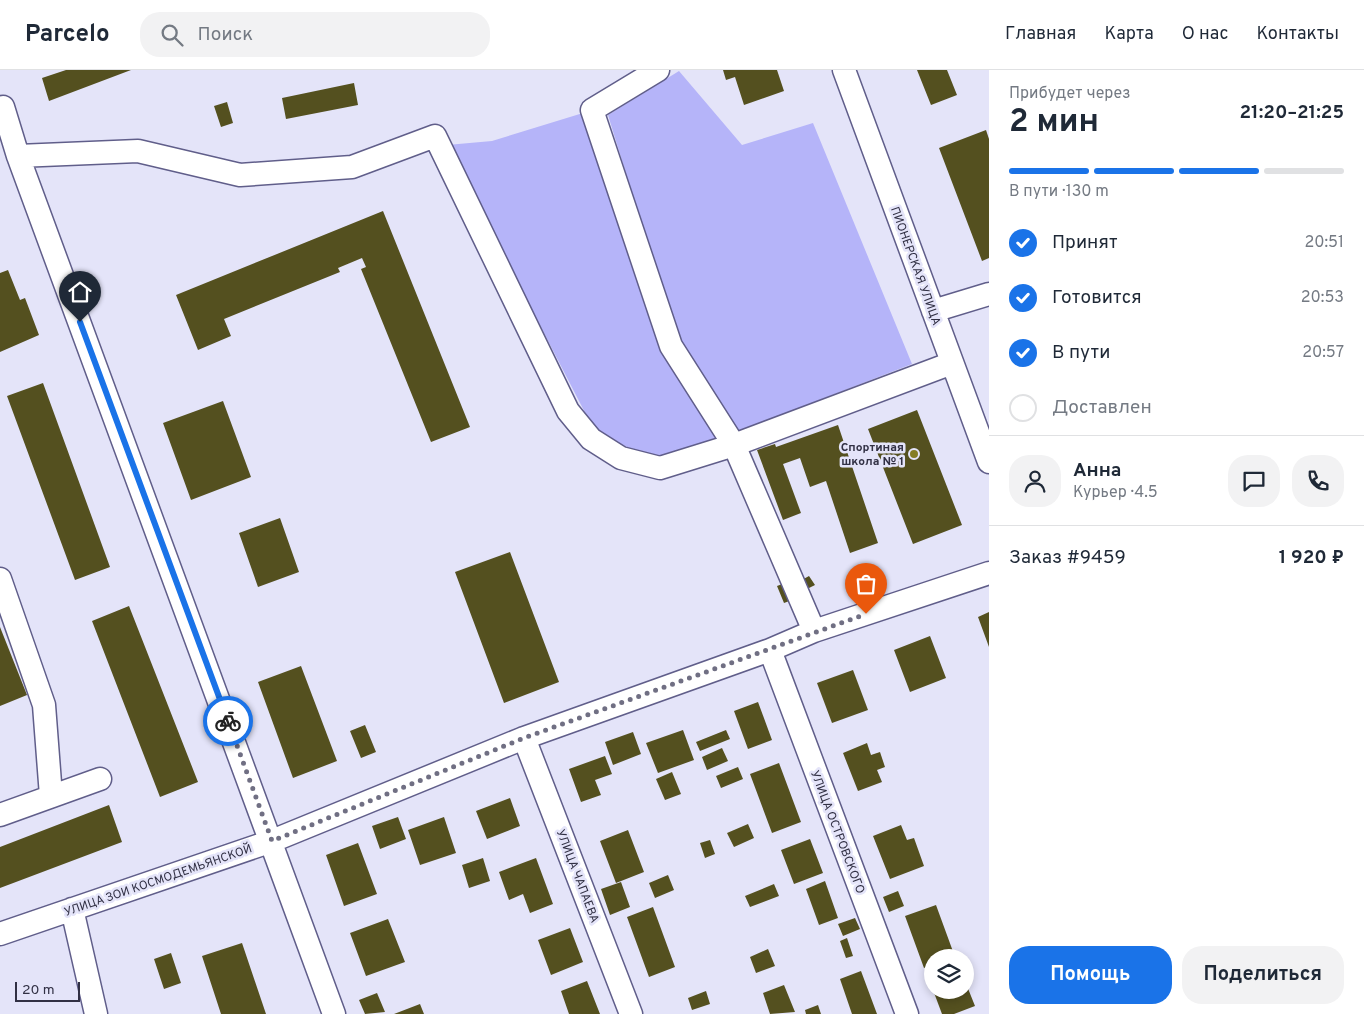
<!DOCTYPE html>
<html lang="ru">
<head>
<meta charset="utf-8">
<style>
	body { margin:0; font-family:Overpass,sans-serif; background:#f2f2f3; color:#1f2937; height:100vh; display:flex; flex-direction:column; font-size:19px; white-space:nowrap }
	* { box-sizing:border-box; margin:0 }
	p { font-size:16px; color:#747a83 }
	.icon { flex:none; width:28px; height:28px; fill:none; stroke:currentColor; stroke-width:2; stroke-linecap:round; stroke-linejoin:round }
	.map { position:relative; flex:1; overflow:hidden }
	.panel { display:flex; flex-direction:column; background:#fff; width:375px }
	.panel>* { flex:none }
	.tools { position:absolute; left:924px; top:879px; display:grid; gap:10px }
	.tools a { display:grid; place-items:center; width:50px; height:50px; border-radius:50%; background:#fff; box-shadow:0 2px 8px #0003; font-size:25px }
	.scale { position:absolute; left:15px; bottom:12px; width:65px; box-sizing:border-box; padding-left:5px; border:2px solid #313044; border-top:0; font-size:14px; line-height:18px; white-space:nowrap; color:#313044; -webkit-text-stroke:4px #e4e4f9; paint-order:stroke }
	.pin { position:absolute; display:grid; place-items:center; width:42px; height:42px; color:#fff; margin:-51px -21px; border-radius:50% 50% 50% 0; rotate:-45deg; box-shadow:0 0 5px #0007 }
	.pin .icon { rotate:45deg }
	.courier { position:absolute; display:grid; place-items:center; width:50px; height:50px; margin:-25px; border:4px solid #1a73e8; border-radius:50%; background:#fff; color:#222; box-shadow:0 1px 6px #0007 }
	.summary em { font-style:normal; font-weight:700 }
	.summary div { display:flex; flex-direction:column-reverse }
	.summary { display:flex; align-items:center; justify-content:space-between; height:85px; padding:0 20px }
	h1 { font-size:32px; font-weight:700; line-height:38px }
	.bar { display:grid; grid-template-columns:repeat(4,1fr); gap:8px 5px; align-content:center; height:60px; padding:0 20px }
	.bar i { height:6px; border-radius:4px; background:#e0e1e3 }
	.bar .current { background:#1a73e8 }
	.bar p { grid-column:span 4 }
	.line { display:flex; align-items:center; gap:12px; padding:0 20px; border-top:1px solid #e0e1e3 }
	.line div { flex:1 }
	.round { display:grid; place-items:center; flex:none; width:52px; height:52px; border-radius:20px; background:#f2f2f3 }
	ol { padding:0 20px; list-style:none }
	li { display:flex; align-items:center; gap:15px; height:55px }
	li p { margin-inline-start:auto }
	li .icon { padding:5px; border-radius:50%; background:#1a73e8; color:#fff; stroke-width:4 }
	li:last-child { color:#747a83 }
	li i { width:28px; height:28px; border:2px solid #e0e1e3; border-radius:50% }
	.button { display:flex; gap:10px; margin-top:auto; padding:10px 20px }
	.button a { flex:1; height:58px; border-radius:20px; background:#1a73e8; color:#fff; font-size:20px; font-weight:700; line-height:58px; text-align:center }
	.button a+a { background:#f2f2f3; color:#1f2937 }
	header { display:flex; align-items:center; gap:30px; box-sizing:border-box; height:70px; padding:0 25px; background:#fff; border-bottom:1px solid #e0e1e3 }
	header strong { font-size:24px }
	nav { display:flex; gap:28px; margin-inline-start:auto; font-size:18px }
	.search { width:350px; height:45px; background:#f2f2f3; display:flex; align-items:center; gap:12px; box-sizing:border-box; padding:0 18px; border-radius:20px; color:#747a83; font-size:19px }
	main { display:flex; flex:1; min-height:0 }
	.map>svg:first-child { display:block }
	.green { fill:#b5b4f9 }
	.building { fill:#54501f }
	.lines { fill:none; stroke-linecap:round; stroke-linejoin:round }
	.minor-casing { stroke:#605e8a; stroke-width:25 }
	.minor { stroke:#fff; stroke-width:22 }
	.done { stroke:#706f83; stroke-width:5; stroke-dasharray:0 9 }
	.route { stroke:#1a73e8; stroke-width:6 }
	.poi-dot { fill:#847d24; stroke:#e4e4f9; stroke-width:2 }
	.labels { text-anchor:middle; stroke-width:5; stroke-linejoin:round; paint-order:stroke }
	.street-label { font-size:12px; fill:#313044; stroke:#e4e4f9 }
	.poi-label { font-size:12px; font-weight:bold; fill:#313044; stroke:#e4e4f9; text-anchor:end }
</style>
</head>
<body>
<header>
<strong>Parcelo</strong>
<div class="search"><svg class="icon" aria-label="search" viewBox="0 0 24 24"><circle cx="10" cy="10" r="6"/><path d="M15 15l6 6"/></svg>Поиск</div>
<nav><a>Главная</a><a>Карта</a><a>О нас</a><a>Контакты</a></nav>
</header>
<main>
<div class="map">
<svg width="989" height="944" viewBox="0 0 989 944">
	<rect width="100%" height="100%" fill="#e4e4f9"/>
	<path class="green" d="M679,1l63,74 71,-22 99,241 -178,69 -57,-93 -69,-225z
		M583,43l13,46 66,190 57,92 -66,18 -58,-27 -148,-287 45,-4z"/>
	<path class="building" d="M66,0h65l-82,31 -7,-23z
		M723,0h54l7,21 -40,14 -9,-28 -9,3z
		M917,0h30l10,25 -26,10z
		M354,13l4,22 -72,14 -4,-21z
		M227,32l6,21 -12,4 -7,-21z
		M986,60l3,9v119l-7,3 -43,-113z
		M383,141l87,216 -39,15 -70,-173 5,-2 -4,-9 -24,10 2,4 -116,47 7,17 -33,14 -22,-55z
		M8,200l12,30 5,-2 14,37 -39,17v-79z
		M43,313l67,184 -35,13 -68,-184z
		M223,331l28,76 -60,23 -28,-77z
		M917,340l45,115 -49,19 -45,-115z
		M838,355l40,118 -28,10 -24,-72 -16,6 -10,-29 -17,6 18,49 -18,7 -26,-70 18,-6 1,3z
		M280,448l19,54 -41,15 -19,-54z
		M510,482l49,130 -55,21 -49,-131z
		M809,506l6,9 -10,5 -5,-9z
		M785,513l7,17 -8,3 -7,-17z
		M129,536l69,176 -38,15 -68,-176z
		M989,542v35l-11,-30z
		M0,557l27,68 -27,11z
		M930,566l16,42 -36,14 -16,-42z
		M301,596l36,95 -44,17 -35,-96z
		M853,600l15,40 -36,13 -15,-40z
		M758,632l14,38 -24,9 -14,-38z
		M365,655l11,27 -15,6 -11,-27z
		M683,660l11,30 -36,13 -12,-30z
		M726,660l4,9 -30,12 -4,-9z
		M633,662l8,22 -28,11 -8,-23z
		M867,673l4,12 9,-3 5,15 -8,3 5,12 -24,9 -15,-38z
		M722,678l6,13 -21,9 -5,-13z
		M605,686l7,18 -17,6 6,15 -20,7 -12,-33z
		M779,693l22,59 -29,11 -22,-59z
		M738,697l5,12 -22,9 -5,-12z
		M672,702l9,22 -16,6 -9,-21z
		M510,728l10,28 -33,13 -11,-28z
		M109,735l13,37 -122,46v-41z
		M398,747l8,22 -26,10 -8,-23z
		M444,747l12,36 -36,12 -12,-35z
		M748,754l6,14 -20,9 -7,-14z
		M901,755l6,15 7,-2 10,28 -34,13 -17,-43z
		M628,760l16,42 -28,11 -16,-42z
		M810,769l13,34 -29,11 -13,-34z
		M710,770l5,14 -10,4 -5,-15z
		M358,773l19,51 -33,12 -18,-51z
		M483,788l7,23 -21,7 -7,-23z
		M536,788l17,46 -23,9 -7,-19 -14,6 -10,-28z
		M668,805l6,15 -19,8 -6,-15z
		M825,811l13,37 -19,7 -13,-36z
		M621,812l9,25 -20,8 -9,-26z
		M774,814l5,12 -29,11 -5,-11z
		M898,821l6,15 -15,6 -6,-15z
		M936,835l19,52 -23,1v7l-8,3 -19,-52z
		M653,837l22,60 -26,10 -22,-60z
		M855,848l5,11 -17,7 -5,-12z
		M388,849l17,43 -39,14 -16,-43z
		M570,858l13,34 -32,13 -13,-35z
		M847,868l6,18 -7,2 -6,-17z
		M242,873l24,71h-45l-19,-58z
		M768,879l7,17 -19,7 -6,-16z
		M171,883l10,30 -17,6 -10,-30z
		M861,901l16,43h-25l-12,-35z
		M587,911l13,33h-31l-8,-23z
		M965,911l10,25 -21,8h-12l-9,-24h32z
		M784,915l11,27 -25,2 -7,-21z
		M706,921l4,13 -18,6 -4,-12z
		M377,923l8,19 -20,2 -6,-14z
		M420,934l4,10h-30z
		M818,935l3,9h-15l-1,-4z"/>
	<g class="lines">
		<defs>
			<path id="minor" d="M658,0l-66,40 79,236 63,99 80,186
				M844,0l145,392
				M3,37l15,49 316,858
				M18,86l120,-5 102,24 112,-8 83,-31 133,275 23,28 30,19 39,10 74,-23 218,-82
				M933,241l56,-17
				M0,509l44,126 7,91
				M770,580l137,364
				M524,668l107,276
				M0,745l100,-36
				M72,839l24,105
				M0,864l272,-93 252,-103 246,-88 44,-19 175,-58"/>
		</defs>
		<use href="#minor" class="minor-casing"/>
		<use href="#minor" class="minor"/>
	</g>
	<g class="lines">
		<path class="done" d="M228,651l44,120 252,-103 342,-124"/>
		<path class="route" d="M80,252l148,399"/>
	</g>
	<circle class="poi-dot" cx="914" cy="384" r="5"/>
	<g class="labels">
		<g class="street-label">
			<text transform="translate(916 196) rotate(70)" y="4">ПИОНЕРСКАЯ УЛИЦА</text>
			<text transform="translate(838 762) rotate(69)" y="4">УЛИЦА ОСТРОВСКОГО</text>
			<text transform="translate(578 806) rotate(69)" y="4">УЛИЦА ЧАПАЕВА</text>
			<text transform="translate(158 810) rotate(-19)" y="4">УЛИЦА ЗОИ КОСМОДЕМЬЯНСКОЙ</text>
		</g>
		<g class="poi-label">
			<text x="904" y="381">Спортиная<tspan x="904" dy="14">школа № 1</tspan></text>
		</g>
	</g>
</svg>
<div class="tools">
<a><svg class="icon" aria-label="layers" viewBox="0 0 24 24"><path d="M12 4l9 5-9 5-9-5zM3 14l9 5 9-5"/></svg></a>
</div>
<div class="scale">20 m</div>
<div class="pin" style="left:866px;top:544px;background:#ea580c"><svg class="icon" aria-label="bag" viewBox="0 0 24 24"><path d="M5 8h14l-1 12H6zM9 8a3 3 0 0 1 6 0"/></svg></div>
<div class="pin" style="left:80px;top:252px;background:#1f2937"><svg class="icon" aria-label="home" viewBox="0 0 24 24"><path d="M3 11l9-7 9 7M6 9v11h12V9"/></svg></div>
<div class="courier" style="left:228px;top:651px"><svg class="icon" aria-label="bike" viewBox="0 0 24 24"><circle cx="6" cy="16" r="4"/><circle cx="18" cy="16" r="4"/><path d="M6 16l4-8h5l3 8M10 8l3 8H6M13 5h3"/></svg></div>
</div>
<section class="panel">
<div class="summary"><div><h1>2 мин</h1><p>Прибудет через</p></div><em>21:20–21:25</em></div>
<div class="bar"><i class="current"></i><i class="current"></i><i class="current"></i><i></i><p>В пути · 130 m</p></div>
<ol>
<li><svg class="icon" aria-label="check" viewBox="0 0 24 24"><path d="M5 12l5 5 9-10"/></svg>Принят<p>20:51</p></li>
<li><svg class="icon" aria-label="check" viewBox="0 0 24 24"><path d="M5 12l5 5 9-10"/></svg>Готовится<p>20:53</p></li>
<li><svg class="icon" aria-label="check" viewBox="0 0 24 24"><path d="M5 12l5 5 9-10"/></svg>В пути<p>20:57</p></li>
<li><i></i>Доставлен</li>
</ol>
<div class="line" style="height:90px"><a class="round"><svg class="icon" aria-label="person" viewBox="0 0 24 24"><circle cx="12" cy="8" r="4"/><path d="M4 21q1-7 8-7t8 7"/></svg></a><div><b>Анна</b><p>Курьер · 4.5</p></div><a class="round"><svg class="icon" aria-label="chat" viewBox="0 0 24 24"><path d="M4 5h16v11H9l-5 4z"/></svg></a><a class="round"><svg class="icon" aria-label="phone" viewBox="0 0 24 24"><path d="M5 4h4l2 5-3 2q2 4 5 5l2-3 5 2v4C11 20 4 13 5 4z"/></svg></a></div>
<div class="line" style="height:65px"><div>Заказ #9459</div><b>1 920 ₽</b></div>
<div class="button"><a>Помощь</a><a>Поделиться</a></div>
</section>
</main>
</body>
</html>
